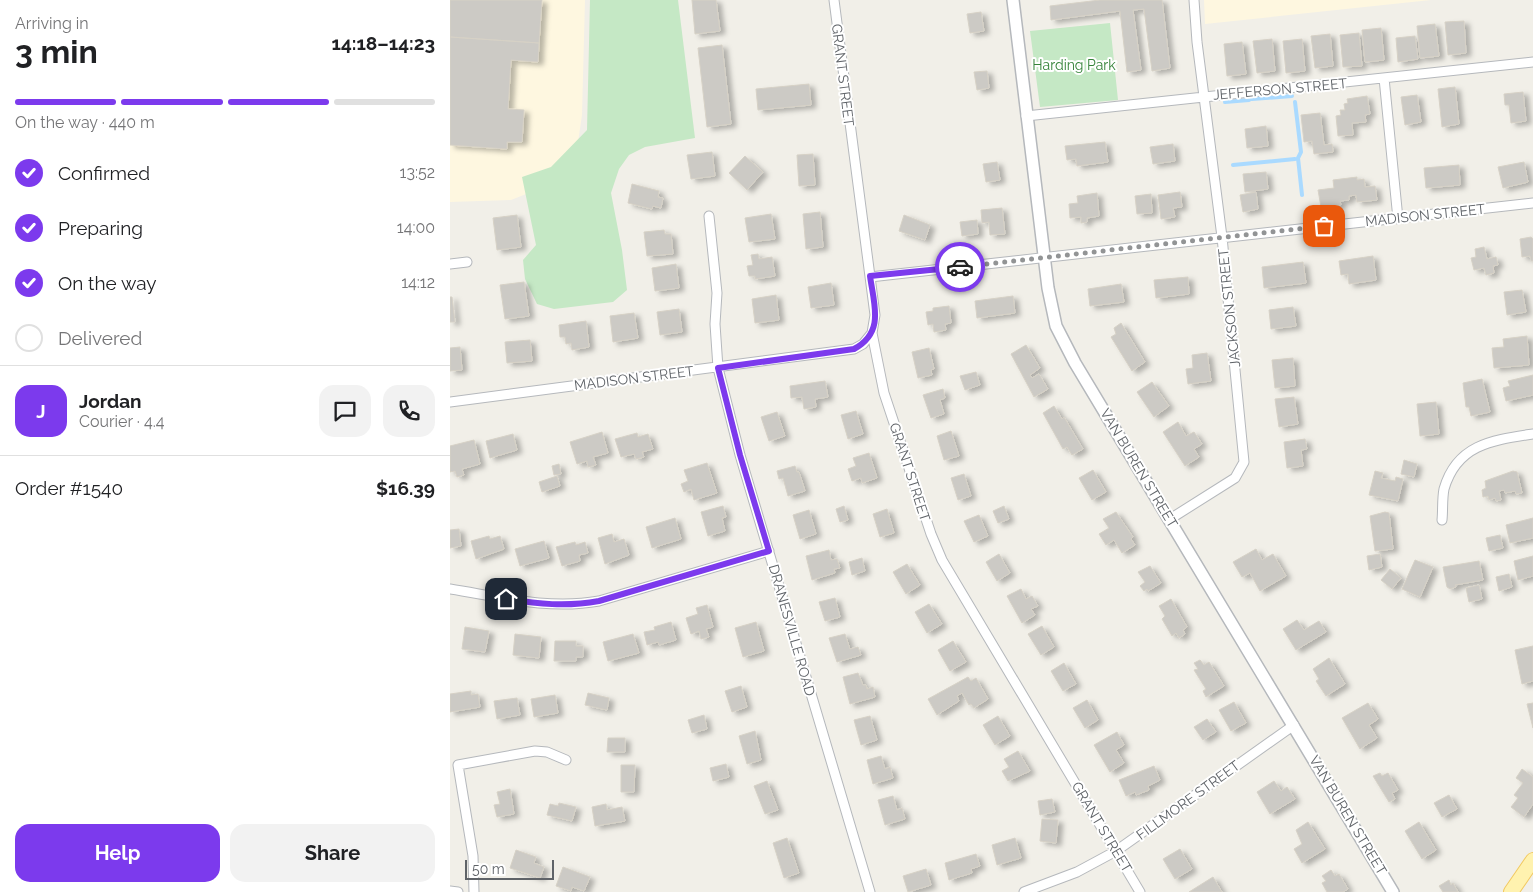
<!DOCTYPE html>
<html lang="en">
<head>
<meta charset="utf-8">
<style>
	body { margin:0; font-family:Raleway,sans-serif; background:#f2f2f2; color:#202124; height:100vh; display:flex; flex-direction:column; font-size:19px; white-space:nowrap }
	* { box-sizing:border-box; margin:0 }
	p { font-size:16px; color:#757577 }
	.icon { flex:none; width:28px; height:28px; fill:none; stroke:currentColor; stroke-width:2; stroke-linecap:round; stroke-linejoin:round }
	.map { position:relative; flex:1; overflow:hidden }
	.side { display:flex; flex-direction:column; background:#fff; width:450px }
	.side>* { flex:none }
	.scale { position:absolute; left:15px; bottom:12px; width:89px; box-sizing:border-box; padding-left:5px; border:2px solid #5f6368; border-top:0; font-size:14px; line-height:18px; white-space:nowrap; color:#5f6368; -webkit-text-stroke:4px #fff; paint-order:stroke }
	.pin { position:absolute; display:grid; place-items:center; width:42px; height:42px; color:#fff; margin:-21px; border-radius:10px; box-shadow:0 2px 8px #0006 }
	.courier { position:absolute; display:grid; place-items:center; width:50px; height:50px; margin:-25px; border:4px solid #7c3aed; border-radius:50%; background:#fff; color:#222; box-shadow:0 1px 6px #0007 }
	.overview em { font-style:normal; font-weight:700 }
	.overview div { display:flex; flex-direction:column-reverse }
	.overview { display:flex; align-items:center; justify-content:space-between; height:85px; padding:0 15px }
	h1 { font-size:32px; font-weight:700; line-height:38px }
	.bar { display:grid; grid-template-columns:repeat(4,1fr); gap:8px 5px; align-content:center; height:60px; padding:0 15px }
	.bar i { height:6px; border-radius:4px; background:#e0e0e0 }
	.bar .active { background:#7c3aed }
	.bar p { grid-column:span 4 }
	.line { display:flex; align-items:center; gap:12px; padding:0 15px; border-top:1px solid #e0e0e0 }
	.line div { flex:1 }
	.round { display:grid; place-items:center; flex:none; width:52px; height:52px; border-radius:15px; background:#f2f2f2 }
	ol { padding:0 15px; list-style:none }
	li { display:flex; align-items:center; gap:15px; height:55px }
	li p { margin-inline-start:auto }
	li .icon { padding:5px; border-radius:50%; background:#7c3aed; color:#fff; stroke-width:4 }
	li:last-child { color:#757577 }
	li i { width:28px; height:28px; border:2px solid #e0e0e0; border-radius:50% }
	.button { display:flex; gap:10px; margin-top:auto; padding:10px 15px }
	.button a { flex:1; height:58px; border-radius:15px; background:#7c3aed; color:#fff; font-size:20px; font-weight:700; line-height:58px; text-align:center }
	.button a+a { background:#f2f2f2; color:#202124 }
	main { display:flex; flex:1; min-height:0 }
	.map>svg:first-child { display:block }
	.commercial { fill:#fef7e0 }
	.green { fill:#c5e8c5 }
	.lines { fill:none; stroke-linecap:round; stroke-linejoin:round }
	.stream { stroke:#aadaff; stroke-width:4 }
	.building { fill:#cccac5; stroke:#d6d1c6; filter:url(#shadow) }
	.minor-casing { stroke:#b5b8bc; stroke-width:11 }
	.tertiary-casing { stroke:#b5b8bc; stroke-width:14 }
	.primary-casing { stroke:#f2c960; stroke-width:16 }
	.minor { stroke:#fff; stroke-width:9 }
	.tertiary { stroke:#fff; stroke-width:11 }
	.primary { stroke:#fff2af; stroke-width:14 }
	.done { stroke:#929495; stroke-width:5; stroke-dasharray:0 9 }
	.route { stroke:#7c3aed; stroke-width:6 }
	.labels { text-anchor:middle; stroke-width:4; stroke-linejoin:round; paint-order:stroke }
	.park-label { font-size:14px; fill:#348238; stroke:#fff }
	.street-label { font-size:14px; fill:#5f6368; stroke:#fff }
</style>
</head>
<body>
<main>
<section class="side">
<div class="overview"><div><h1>3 min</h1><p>Arriving in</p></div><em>14:18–14:23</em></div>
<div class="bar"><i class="active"></i><i class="active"></i><i class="active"></i><i></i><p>On the way · 440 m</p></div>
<ol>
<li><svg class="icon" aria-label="check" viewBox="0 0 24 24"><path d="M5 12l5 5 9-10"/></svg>Confirmed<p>13:52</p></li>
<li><svg class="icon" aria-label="check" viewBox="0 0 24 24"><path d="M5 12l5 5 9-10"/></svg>Preparing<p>14:00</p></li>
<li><svg class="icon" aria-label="check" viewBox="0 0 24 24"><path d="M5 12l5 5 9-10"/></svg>On the way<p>14:12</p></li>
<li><i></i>Delivered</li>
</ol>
<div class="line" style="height:90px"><b class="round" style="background:#7c3aed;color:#fff">J</b><div><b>Jordan</b><p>Courier · 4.4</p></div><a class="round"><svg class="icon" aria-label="chat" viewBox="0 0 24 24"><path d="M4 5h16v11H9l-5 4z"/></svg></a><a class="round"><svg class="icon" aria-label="phone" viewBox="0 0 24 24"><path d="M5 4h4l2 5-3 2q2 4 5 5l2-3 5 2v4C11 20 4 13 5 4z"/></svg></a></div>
<div class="line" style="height:65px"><div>Order #1540</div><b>$16.39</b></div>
<div class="button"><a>Help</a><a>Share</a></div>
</section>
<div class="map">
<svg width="1083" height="892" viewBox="0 0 1083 892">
	<defs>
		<filter id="shadow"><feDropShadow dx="5" dy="3" stdDeviation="2.5" flood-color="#0004"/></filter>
	</defs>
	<rect width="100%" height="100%" fill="#f1efe8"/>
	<path class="commercial" d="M0,0h135l-3,115 -6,41 -17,25 -48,19 -61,2z
		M754,0h227l-226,24z"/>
	<path class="green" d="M140,0h88l17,138 -50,9 -16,8 -10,14 -8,24 11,57 5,40 -14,12 -59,7 -17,-5 -12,-25 -2,-19 13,-15 -14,-68 29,-10 36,-37z
		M660,23l8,77 -78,7 -10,-76z"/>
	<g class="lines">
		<path class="stream" d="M802,99l40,-3
			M775,102l24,-2
			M845,102l6,50 -3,6 4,37
			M783,165l62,-6"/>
	</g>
	<path class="building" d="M0,0h92l-3,43 -89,-6z
		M242,0h24l4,31 -25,3z
		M650,0h62l8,68 -18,3 -8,-62 -11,1 8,60 -14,2 -7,-61 -69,9 -1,-14z
		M531,12l3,19 -14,2 -3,-19z
		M1014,21l2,32 -18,2 -3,-33z
		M985,24l4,32 -19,2 -3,-32z
		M931,28l3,32 -19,2 -3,-32z
		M909,33l3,33 -19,1 -3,-32z
		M880,34l3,32 -18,2 -4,-32z
		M965,36l3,23 -20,3 -2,-24z
		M0,37l89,6 -1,19 -27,-2 -3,49 16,1 -2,32h-15v7l-57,-4z
		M822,39l3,32 -18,2 -4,-32z
		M852,39l3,32 -19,2 -3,-32z
		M792,42l4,32 -19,2 -3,-32z
		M272,45l9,79 -24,3 -9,-79z
		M537,71l2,17 -12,2 -3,-18z
		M359,84l2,21 -53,5 -2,-21z
		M1005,87l4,37 -17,3 -4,-38z
		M1073,92l3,29 -15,2 -2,-18h-4l-1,-11z
		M967,95l4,27 -16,3 -4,-28z
		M917,96l3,18 -5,1 1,7 -14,1 1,12 -15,1 -2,-20 5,-1 -1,-5h5l-1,-6 4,-1 -1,-4z
		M870,113l4,32 8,-1 1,8 -19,2 -2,-13 -8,1 -3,-27z
		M816,126l2,20 -21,2 -2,-19z
		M655,142l3,20 -31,4 -1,-7 -9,1 -2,-14z
		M723,144l2,17 -22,3 -3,-17z
		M262,152l3,24 -24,3 -4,-24z
		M363,154l2,31 -16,1 -2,-31z
		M295,156l18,16 -16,18 -18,-17z
		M547,162l3,18 -14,2 -3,-18z
		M1074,162l4,20 -25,6 -5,-21z
		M1009,165l1,20 -34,3 -2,-20z
		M816,172l2,17 -23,3 -2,-18z
		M907,177v3l7,-1 1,8 10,-1 2,14 -20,2 -1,-7 -7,1v4l-9,1 1,4 -20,2 -3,-17 16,-2 -1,-8z
		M182,184l27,7 -1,6 5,1 -2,10 -8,-2 -1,3 -24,-6z
		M730,192l2,15 -9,1 2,9 -14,2 -3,-24z
		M806,192l2,17 -15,3 -3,-17z
		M647,193l2,23 -12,2v4l-6,1v-6l-11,1 -1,-14 9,-1 -1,-7z
		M701,194l1,19 -15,1 -2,-18z
		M552,208l3,26 -15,1 -1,-13 -7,1 -1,-13z
		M370,212l3,35 -17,2 -3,-35z
		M321,214l4,25 -26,3 -4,-24z
		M67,215l4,32 -24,3 -4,-32z
		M454,215l26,10 -5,15 -26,-9z
		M527,220l1,14 -16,2 -2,-14z
		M214,230l1,4h6l2,20 -26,2 -3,-24z
		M1081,237l2,2v22h-2l-1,-5 -8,1 -2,-18z
		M1034,247l3,12 9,-2 2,8 -5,1 1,7 -8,2 -2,-7 -10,2 -3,-12 5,-1 -1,-8z
		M308,254l1,5 13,-2 3,19 -20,3v-3h-6l-2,-10 6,-1 -2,-10z
		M923,256l3,24 -27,4 -1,-10 -7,1 -2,-14z
		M853,262l3,21 -42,5 -2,-21z
		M226,264l3,24 -24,3 -3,-23z
		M738,277l1,17 -33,4 -2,-18z
		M74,282l5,34 -24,3 -5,-34z
		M381,283l3,22 -23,3 -3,-21z
		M671,284l3,18 -34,4 -2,-17z
		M1072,290l4,22 -19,3 -3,-23z
		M326,295l3,25 -24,3 -3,-24z
		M563,296l2,17 -38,5 -2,-17z
		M0,297h2l3,25h-5z
		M499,306l2,17 -6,1 1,6 -12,2 -1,-8 -5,1 -2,-13 7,-1v-3z
		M843,307l3,19 -25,3 -2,-19z
		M229,309l3,23 -22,3 -3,-23z
		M184,313l4,25 -25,4 -3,-26z
		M136,321l3,26 -17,3 -1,-7 -5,1 -1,-7h-5l-1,-12z
		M671,323l24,39 -13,9 -21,-34 5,-3 -2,-6z
		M1077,336l2,29 -35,3 -2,-20 12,-1 -1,-8z
		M80,340l2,21 -25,2 -2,-21z
		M576,345l14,23 -10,7 2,3 7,-4 9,15 -14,8 -23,-43z
		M10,347l2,23 -12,1v-23z
		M479,348l5,21 -3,1 1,5 -14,3 -6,-26z
		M757,353l4,28 -23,3 -2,-15 7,-1 -1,-13z
		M843,358l2,28 -20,2 -3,-28z
		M526,372l4,13 -15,5 -5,-14z
		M1083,375v20l-27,6 -3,-13 7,-2 -2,-5z
		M1032,379l8,33 -19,4 -2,-9h-3l-3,-24z
		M375,381l3,16 -13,2 1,8 -12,2 -2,-12 -11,1 -1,-12z
		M702,382l17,24 -15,11 -17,-25z
		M493,389l2,9 -5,2 4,14 -13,4 -8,-23z
		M844,397l4,27 -19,3 -4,-28z
		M986,402l3,32 -19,2 -3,-32z
		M604,406l8,13 2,-2 19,32 -11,6 -5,-8 -4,2 -20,-36z
		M406,411l7,23 -15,5 -7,-24z
		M327,412l8,24 -16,5 -8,-24z
		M728,422l8,14 8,-4 8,12 -8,5 5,8 -14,9 -22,-34z
		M501,431l8,25 -15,4 -7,-24z
		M152,432l6,21 -15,4 3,8 -8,2 -1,-6 -10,3 -7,-22z
		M187,433l1,4 10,-3 5,15 -11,3 2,5 -8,2 -2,-5 -13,3 -6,-18z
		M63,434l4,16 -27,8 -4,-17z
		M855,439l2,10 -6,1 2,16 -16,2 -3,-26z
		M24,440l6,24 -18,5 2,6 -7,2 -2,-6 -5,1v-26z
		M419,453l8,25 -15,5 -1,-5 -9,3 -4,-12 8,-3 -3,-8z
		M954,460l13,4 -3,13 -13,-3z
		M257,463l10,30 -23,7 -3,-11 -7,3 -3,-8 7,-3 -4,-11z
		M109,464l2,10 -7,1 -2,-9z
		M345,466l2,6h2l6,19 -17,5 -5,-18 -4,1 -2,-8z
		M643,470l13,22 -14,8 -13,-22z
		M925,471l8,2 -2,5 14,3 1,-4 7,2 -5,22 -29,-6z
		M1063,471l4,1 5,21 -6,1 -1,-3 -10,2 -1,-3 -5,1 2,9 -5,1 -1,-3 -6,2 -1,-4 -5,1 -1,-7 4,-2 -1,-7z
		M514,474l7,22 -13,4 -7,-22z
		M107,476l3,10 -18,6 -3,-10z
		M273,506l3,11 -4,1 3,13 -17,5 -7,-24z
		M394,506l4,14 -8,2 -4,-13z
		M554,506l5,13 -11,4 -5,-12z
		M437,509l7,24 -14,4 -7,-23z
		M359,510l7,24 -16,5 -7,-24z
		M666,512l17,25 -2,2 4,6 -13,8 -8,-13 -8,5 -7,-11 10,-6 -6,-9z
		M935,512l4,1 4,36 -18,2 -5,-35z
		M529,515l9,21 -14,6 -10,-21z
		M225,518l6,21 -29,9 -6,-21z
		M1083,518v20l-23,5 -4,-18z
		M9,529l2,17 -11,2v-18z
		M162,534l2,8 10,-3 5,16 -24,9 -7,-26z
		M1050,535l3,13 -14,3 -3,-13z
		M39,536l1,3 10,-3 4,13 -28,10 -5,-18z
		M94,541l5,17 -29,8 -5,-17z
		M125,542l1,3 9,-3 3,11 -9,2 1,6 -18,5 -6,-19z
		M806,549l6,11 11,-6 13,22 -26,15 -10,-18 -8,4 -9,-15z
		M379,550l2,10 6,-1 3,9 -6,1 1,4 -23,7 -6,-24z
		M549,554l11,19 -13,8 -11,-19z
		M930,554l2,13 -13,3 -2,-14z
		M1083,556v20l-15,4 -4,-19z
		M412,558l3,13 -13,4 -3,-13z
		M965,560l18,7 -13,30 -18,-8z
		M1029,561l4,19 -28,5 1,2 -6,2 -3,-2 -4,-20z
		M457,564l13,21 -14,9 -13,-22z
		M700,566l11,17 -13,8 -1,-2 -3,2 -4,-5 5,-4 -7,-10z
		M940,569l11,9 -9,11 -11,-9z
		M1059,574l3,13 -13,4 -3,-14z
		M1029,585l3,14 -13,3 -3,-14z
		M571,589l5,10 6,-3 6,10 -7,3 4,6 -13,8 -15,-27z
		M385,598l5,19 -15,4 -6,-19z
		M721,599l16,28 -4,3 2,4 -6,4 -3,-5 -4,3 -10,-17 3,-3 -6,-10z
		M479,604l13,20 -15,9 -12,-21z
		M257,605l6,22 -7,2 3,8 -8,2 -2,-8 -8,3 -5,-16 12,-4 -2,-6z
		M847,620l7,10 15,-9 7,11 -30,18 -13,-21z
		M221,622l5,18 -17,5 -1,-3 -11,3 -3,-13 11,-2 -1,-3z
		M306,622l8,29 -21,6 -8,-29z
		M592,626l12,21 -13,8 -13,-21z
		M15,627l24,4 -4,21 -23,-3z
		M65,634l26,3 -2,21 -26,-3z
		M183,634l6,19 -31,8 -5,-19z
		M395,634l5,15 8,-2 3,8 -24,7 -8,-24z
		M105,641h21v5h7v11h-7v4h-22z
		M503,641l13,21 -16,9 -12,-21z
		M1083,646v35l-11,3 -7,-34z
		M879,658l16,26 -19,12 -10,-15 3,-2 -6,-10z
		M750,660l4,5 5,-3 15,24 -18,11 -3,-6 3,-2 -12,-19 4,-1 -4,-6z
		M614,663l12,21 -13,7 -12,-20z
		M408,673l5,12h3l1,4 6,-2 2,10 -25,7 -7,-27z
		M518,677l3,4 5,-3 12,21 -14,9 -3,-4 -2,1 -7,-12 -5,3 2,5 -22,14 -9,-16z
		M291,686l6,21 -15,5 -7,-21z
		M21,691v4l7,-1 2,13 -30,5v-18z
		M138,693l21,5 -2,12 -22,-5z
		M105,695l3,18 -24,4 -3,-18z
		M67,698l3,17 -23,4 -3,-18z
		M637,700l11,20 -13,8 -12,-20z
		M784,702l12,21 -15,8 -12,-21z
		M918,703l10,16 -9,6 8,13 -17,11 -18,-31z
		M1083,703v25l-6,-24z
		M254,715l3,14 -15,4 -4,-13z
		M420,716l7,24 -16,5 -7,-25z
		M548,716l12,20 -15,9 -12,-20z
		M757,719l9,13 -13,8 -9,-13z
		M305,731l6,29 -14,4 -8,-28z
		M667,732l7,13 -8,5 8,13 -14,9 -16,-27z
		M158,738h17v14h-18z
		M568,751l12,20 -22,10 -6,-10 7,-4 -5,-8z
		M431,756l4,13 5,-2 3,11 -20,6 -6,-24z
		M276,764l3,13 -16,4 -3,-13z
		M171,765h14l-1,27h-13z
		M704,766l6,14 -12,6 1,4 -13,5 -1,-3 -9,4 -7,-16z
		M1072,769l11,8v27l-9,13 -13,-10 7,-9 -4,-3 9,-12 -7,-5z
		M930,773l2,3 6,-3 10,17 -6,3 3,6 -6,3 -16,-26z
		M317,781l11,29 -13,4 -11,-28z
		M824,781l7,10 6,-4 8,12 -25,15 -13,-22z
		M60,789l4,25 -17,3 -3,-12 6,-1 -3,-12z
		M999,795l8,14 -15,8 -8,-14z
		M443,796l4,14 5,-2 3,11 -20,6 -7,-25z
		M602,799l3,13 -15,3 -2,-14z
		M109,803l17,4 -4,14 -25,-6 3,-11 8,2z
		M156,804l1,6 15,-3 3,14 -30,5 -3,-19z
		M592,819l16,1 -2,23 -16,-2z
		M858,822l17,27 -23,14 -8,-14 8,-5 -6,-14z
		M969,822l17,28 -14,9 -17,-28z
		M337,838l12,35 -15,5 -11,-35z
		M565,838l6,20 -24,7 -5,-20z
		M730,849l12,20 -17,10 -12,-20z
		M66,850l20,7 -2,6 10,4 -4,11 -30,-10z
		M526,854l4,12 -9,3 1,4 -23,7 -4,-17z
		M113,867l27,10 -6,14 -12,-4 -1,4 -15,-5z
		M476,869l5,16 -23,7 -5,-16z
		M881,870l4,6 4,-2 9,15 -5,3h-16l-5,-9 4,-2 -4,-5z
		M763,877l9,15h-33z
		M999,880l2,5 2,-2 5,9h-15l-4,-6z"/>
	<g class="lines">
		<defs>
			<path id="minor" d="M384,0l41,315 -3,18 12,60 47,141 11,26 198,332
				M934,78l14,141
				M576,116l507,-54
				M259,216l8,77 -2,31 3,44 22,87 130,437
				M0,264l17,-2
				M420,277l663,-74
				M0,402l404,-53 9,-5 9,-11
				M720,519l65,-41 9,-16 -22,-225 -25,-195 -3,-42
				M992,520c1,-9 0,-21 2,-31 13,-45 49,-49 89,-55
				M0,589c50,8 99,21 149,12l170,-50
				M0,891l8,1
				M24,892l-1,-36 -15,-91 77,-14 12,1 19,8
				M574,892l53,-20 39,-21 178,-126"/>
			<path id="tertiary" d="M563,0l35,288 8,38 19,37 318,529"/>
			<path id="primary" d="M1061,892l22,-32"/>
		</defs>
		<use href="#minor" class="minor-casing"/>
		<use href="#tertiary" class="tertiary-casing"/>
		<use href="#primary" class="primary-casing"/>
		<use href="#minor" class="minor"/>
		<use href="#tertiary" class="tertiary"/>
		<use href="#primary" class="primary"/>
	</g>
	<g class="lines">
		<path class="done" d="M510,267l364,-41"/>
		<path class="route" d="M56,599c32,5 60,8 93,2l170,-50 -29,-96 -22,-87 136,-19c31,-17 20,-44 16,-73l90,-9"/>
	</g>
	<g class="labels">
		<g class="park-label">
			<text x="624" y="70">Harding Park</text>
		</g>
		<g class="street-label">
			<text transform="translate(393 75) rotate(83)" y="5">GRANT STREET</text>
			<text transform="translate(830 89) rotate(-5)" y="5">JEFFERSON STREET</text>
			<text transform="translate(975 215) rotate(-6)" y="5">MADISON STREET</text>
			<text transform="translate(779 308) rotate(-96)" y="5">JACKSON STREET</text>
			<text transform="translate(184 378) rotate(-7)" y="5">MADISON STREET</text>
			<text transform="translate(689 468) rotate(59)" y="5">VAN BUREN STREET</text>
			<text transform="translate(460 472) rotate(72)" y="5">GRANT STREET</text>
			<text transform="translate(342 630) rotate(74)" y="5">DRANESVILLE ROAD</text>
			<text transform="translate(738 800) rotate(-36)" y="5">FILLMORE STREET</text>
			<text transform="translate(898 815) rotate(59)" y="5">VAN BUREN STREET</text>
			<text transform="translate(652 827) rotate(59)" y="5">GRANT STREET</text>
		</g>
	</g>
</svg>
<div class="scale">50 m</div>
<div class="pin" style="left:874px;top:226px;background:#ea580c"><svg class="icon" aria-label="bag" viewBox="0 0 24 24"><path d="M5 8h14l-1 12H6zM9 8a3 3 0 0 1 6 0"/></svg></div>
<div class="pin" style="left:56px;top:599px;background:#1f2937"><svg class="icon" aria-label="home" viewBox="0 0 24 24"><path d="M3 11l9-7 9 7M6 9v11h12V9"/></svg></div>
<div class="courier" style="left:510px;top:267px"><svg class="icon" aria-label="car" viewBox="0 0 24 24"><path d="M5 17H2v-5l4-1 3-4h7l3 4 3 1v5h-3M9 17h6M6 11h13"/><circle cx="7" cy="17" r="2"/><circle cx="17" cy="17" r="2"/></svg></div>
</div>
</main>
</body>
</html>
